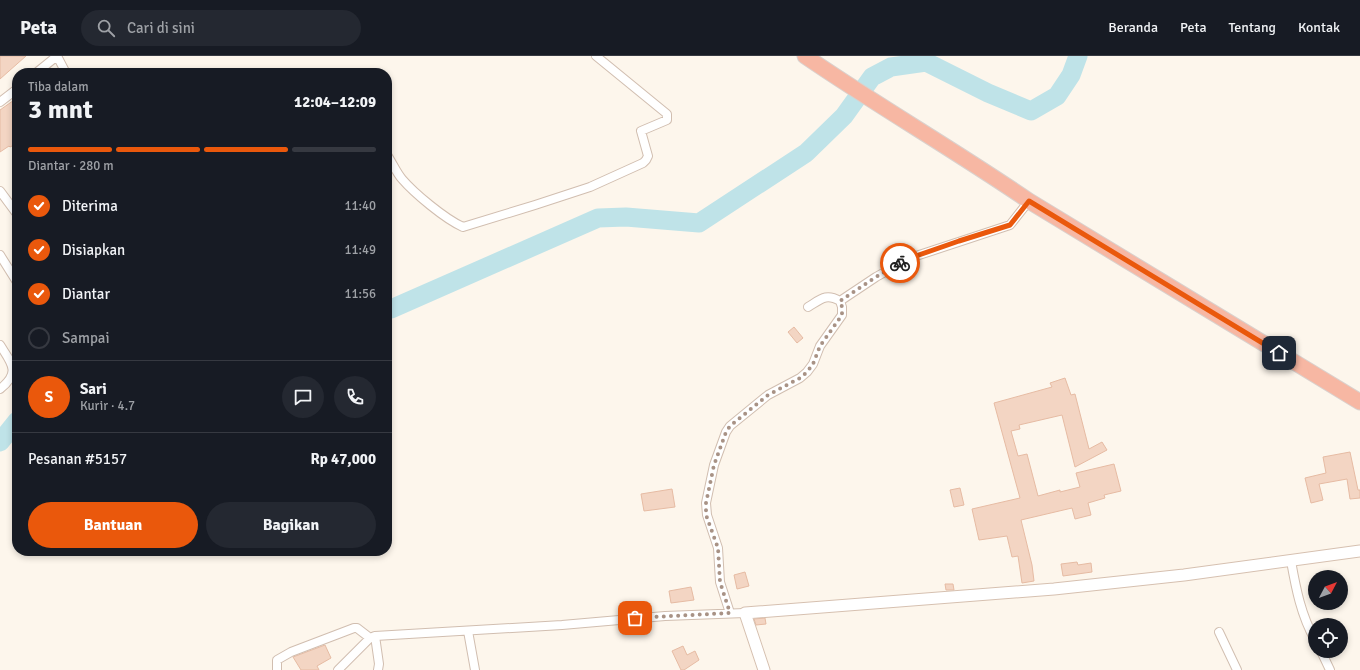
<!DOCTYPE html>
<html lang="id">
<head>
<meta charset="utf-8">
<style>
	body { margin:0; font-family:Signika,sans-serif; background:#242831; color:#f1f3f6; height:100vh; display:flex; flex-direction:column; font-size:15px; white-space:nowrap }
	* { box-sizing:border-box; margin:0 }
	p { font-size:13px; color:#9ea1a6 }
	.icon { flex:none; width:22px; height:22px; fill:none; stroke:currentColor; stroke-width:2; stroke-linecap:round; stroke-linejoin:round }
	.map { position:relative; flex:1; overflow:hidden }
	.sheet { position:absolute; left:12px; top:12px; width:380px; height:488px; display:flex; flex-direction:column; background:#171b24; border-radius:16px; box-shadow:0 2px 6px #0003 }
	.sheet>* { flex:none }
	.needle { width:26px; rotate:49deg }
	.controls { position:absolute; left:1308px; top:514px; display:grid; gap:8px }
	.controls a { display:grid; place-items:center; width:40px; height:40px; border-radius:50%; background:#171b24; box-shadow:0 2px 6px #0003; font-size:20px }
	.pin { position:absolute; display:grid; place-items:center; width:34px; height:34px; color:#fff; margin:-17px; border-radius:8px; box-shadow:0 2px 6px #0006 }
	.courier { position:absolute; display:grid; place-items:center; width:40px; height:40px; margin:-20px; border:3px solid #ea580c; border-radius:50%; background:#fff; color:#222; box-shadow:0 1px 5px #0007 }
	.head em { font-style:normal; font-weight:700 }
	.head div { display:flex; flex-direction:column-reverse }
	.head { display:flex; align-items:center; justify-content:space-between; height:68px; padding:0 16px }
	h1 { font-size:26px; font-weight:700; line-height:30px }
	.bar { display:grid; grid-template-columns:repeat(4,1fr); gap:6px 4px; align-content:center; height:48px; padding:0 16px }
	.bar i { height:5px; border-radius:3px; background:#363941 }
	.bar .selected { background:#ea580c }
	.bar p { grid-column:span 4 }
	.line { display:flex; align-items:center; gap:10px; padding:0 16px; border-top:1px solid #363941 }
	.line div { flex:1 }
	.round { display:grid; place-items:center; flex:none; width:42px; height:42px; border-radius:21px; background:#242831 }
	ol { padding:0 16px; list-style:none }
	li { display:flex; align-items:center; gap:12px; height:44px }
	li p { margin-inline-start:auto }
	li .icon { padding:4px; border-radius:50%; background:#ea580c; color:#fff; stroke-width:4 }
	li:last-child { color:#9ea1a6 }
	li i { width:22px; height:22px; border:2px solid #363941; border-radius:50% }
	.primary-button { display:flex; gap:8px; margin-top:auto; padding:8px 16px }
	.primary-button a { flex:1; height:46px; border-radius:24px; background:#ea580c; color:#fff; font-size:16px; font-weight:700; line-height:46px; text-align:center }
	.primary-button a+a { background:#242831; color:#f1f3f6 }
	header { display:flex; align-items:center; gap:24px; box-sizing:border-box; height:56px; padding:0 20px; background:#171b24; border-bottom:1px solid #363941 }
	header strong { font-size:19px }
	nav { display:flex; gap:22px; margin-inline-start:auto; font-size:14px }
	.search { width:280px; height:36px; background:#242831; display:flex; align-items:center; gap:10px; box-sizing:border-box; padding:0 14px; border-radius:22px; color:#9ea1a6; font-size:15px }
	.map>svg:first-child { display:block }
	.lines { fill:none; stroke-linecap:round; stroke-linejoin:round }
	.river { stroke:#bfe3e8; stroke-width:19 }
	.building { fill:#f3d5c3; stroke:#e6bba3 }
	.street-casing { stroke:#d1beb0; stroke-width:10 }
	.secondary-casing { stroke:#d6c0b0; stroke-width:13 }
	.highway-casing { stroke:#dad1cd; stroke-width:17 }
	.street { stroke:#fff; stroke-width:8 }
	.secondary { stroke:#fff; stroke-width:11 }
	.highway { stroke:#f7b7a3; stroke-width:15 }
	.done { stroke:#a89285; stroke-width:4; stroke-dasharray:0 7.2 }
	.route { stroke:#ea580c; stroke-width:5 }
</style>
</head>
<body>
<header>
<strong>Peta</strong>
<div class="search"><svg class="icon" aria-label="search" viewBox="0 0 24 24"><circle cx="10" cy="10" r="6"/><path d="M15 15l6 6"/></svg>Cari di sini</div>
<nav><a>Beranda</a><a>Peta</a><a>Tentang</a><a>Kontak</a></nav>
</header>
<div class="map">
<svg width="1360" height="614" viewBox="0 0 1360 614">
	<rect width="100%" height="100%" fill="#fdf6ec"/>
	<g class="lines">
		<path class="river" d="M387,252l4,1 207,-91 28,-1 73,6 107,-70 38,-37 28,-39 19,-10 35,-5 62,31 43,18 26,-15 14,-21 7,-19
			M0,386l17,-21"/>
	</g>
	<path class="building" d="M0,0h26l-26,23z
		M17,42v55l-5,-7 -2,1 -1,-1 -9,6v-42z
		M794,271l9,11 -6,5 -9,-11z
		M1065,322l6,17 4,-1 14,55 13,-7 5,8 -32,17 -13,-52 -43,10 1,4 -9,2 7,25 9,-2 11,42 22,-6v2l20,-5 -4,-14 38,-9 7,27 -17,4 1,3 -17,5 3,12 -16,4 -3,-11 -51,12 11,45 2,16 -12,2 -4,-27 -6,1 -5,-21 -28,4 -7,-31 48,-11 -26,-95 58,-16 -2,-4z
		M1350,396l8,38h2v8l-10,1 -3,-20 -28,5 4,16 -12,3 -6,-25 21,-5 -3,-16z
		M960,432l4,17 -10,2 -4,-17z
		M672,433l3,18 -31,4 -3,-17z
		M1077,506l1,3 13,-2 1,9 -29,4 -2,-12z
		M745,516l4,14 -12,3 -3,-14z
		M945,528h8l1,6h-8z
		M691,531l3,13 -23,3 -2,-12z
		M765,562l1,6 -10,1 -2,-6z
		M325,589l6,13 -14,8 2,4h-18l-8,-13z
		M683,590l4,9 8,-4 4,9 -15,10h-3l-9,-19z"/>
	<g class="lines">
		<defs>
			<path id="street" d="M57,0l9,17
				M36,17l21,-17
				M0,46l17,-13
				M387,99c5,7 9,17 15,24 12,14 43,40 61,48l72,-22 55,-18 53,-24 3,-3 2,-4 -7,-25 26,-11v-6l-71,-58
				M0,135l17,23
				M0,199l17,27
				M808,251c13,-8 18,-14 32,-6l36,-24 34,-19 100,-33 19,-24
				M0,289c12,19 21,27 0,44
				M1291,505c5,28 10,54 24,79
				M730,557l-10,-31 -2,-34 -11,-33 -1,-12 8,-38 12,-33 4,-6 38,-31 32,-17 7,-6 6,-8 7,-18 22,-31v-8l-2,-6
				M468,575l7,39
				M1219,576l18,38
				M375,580l4,28 -1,6
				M1321,595l9,19
				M277,614v-10l14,-8 63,-24h3l13,10
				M338,614l32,-32 5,-2 187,-11 103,-9 80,-3"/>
			<path id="secondary" d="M764,614l-19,-57 309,-24 130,-14 176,-24"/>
			<path id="highway" d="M805,0c73,50 151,95 224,145l331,201"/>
		</defs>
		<use href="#street" class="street-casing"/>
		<use href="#secondary" class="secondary-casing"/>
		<use href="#highway" class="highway-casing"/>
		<use href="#street" class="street"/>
		<use href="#secondary" class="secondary"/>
		<use href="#highway" class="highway"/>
	</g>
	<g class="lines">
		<path class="done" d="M635,562l95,-5 -10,-31 -2,-34 -12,-33v-12l8,-38 12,-33 4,-6 38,-31 32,-17 7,-6 6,-8 7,-18 22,-31v-8l-2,-6 36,-24 24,-14"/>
		<path class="route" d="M900,207l10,-5 49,-17 51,-16 19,-24 250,152"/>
	</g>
</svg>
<div class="controls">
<a><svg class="needle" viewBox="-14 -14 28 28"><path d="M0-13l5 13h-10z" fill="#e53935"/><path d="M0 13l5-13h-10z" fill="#9ea1a6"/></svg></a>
<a><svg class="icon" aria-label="locate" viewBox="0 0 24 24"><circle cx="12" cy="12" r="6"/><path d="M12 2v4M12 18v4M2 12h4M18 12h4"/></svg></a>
</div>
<div class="pin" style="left:635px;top:562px;background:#ea580c"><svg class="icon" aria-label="bag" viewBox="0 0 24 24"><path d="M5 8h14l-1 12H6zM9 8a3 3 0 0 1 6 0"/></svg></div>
<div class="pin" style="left:1279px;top:297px;background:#1f2937"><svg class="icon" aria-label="home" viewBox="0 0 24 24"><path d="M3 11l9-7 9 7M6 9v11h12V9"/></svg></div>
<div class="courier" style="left:900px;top:207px"><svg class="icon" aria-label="bike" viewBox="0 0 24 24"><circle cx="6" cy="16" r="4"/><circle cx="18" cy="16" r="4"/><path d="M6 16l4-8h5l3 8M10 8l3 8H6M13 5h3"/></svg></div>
<section class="sheet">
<div class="head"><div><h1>3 mnt</h1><p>Tiba dalam</p></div><em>12:04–12:09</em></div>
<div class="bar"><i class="selected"></i><i class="selected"></i><i class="selected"></i><i></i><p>Diantar · 280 m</p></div>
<ol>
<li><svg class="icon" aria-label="check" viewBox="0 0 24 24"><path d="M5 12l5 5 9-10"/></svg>Diterima<p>11:40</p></li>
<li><svg class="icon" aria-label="check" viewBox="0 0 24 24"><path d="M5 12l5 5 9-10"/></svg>Disiapkan<p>11:49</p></li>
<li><svg class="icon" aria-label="check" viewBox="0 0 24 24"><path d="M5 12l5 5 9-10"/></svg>Diantar<p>11:56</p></li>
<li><i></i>Sampai</li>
</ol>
<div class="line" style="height:72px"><b class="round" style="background:#ea580c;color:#fff">S</b><div><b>Sari</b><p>Kurir · 4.7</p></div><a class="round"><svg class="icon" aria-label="chat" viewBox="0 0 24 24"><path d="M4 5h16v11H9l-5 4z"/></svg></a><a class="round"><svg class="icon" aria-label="phone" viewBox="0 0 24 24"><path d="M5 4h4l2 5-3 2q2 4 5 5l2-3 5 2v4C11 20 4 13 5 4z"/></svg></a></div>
<div class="line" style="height:52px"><div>Pesanan #5157</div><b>Rp 47,000</b></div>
<div class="primary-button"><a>Bantuan</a><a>Bagikan</a></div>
</section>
</div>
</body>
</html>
